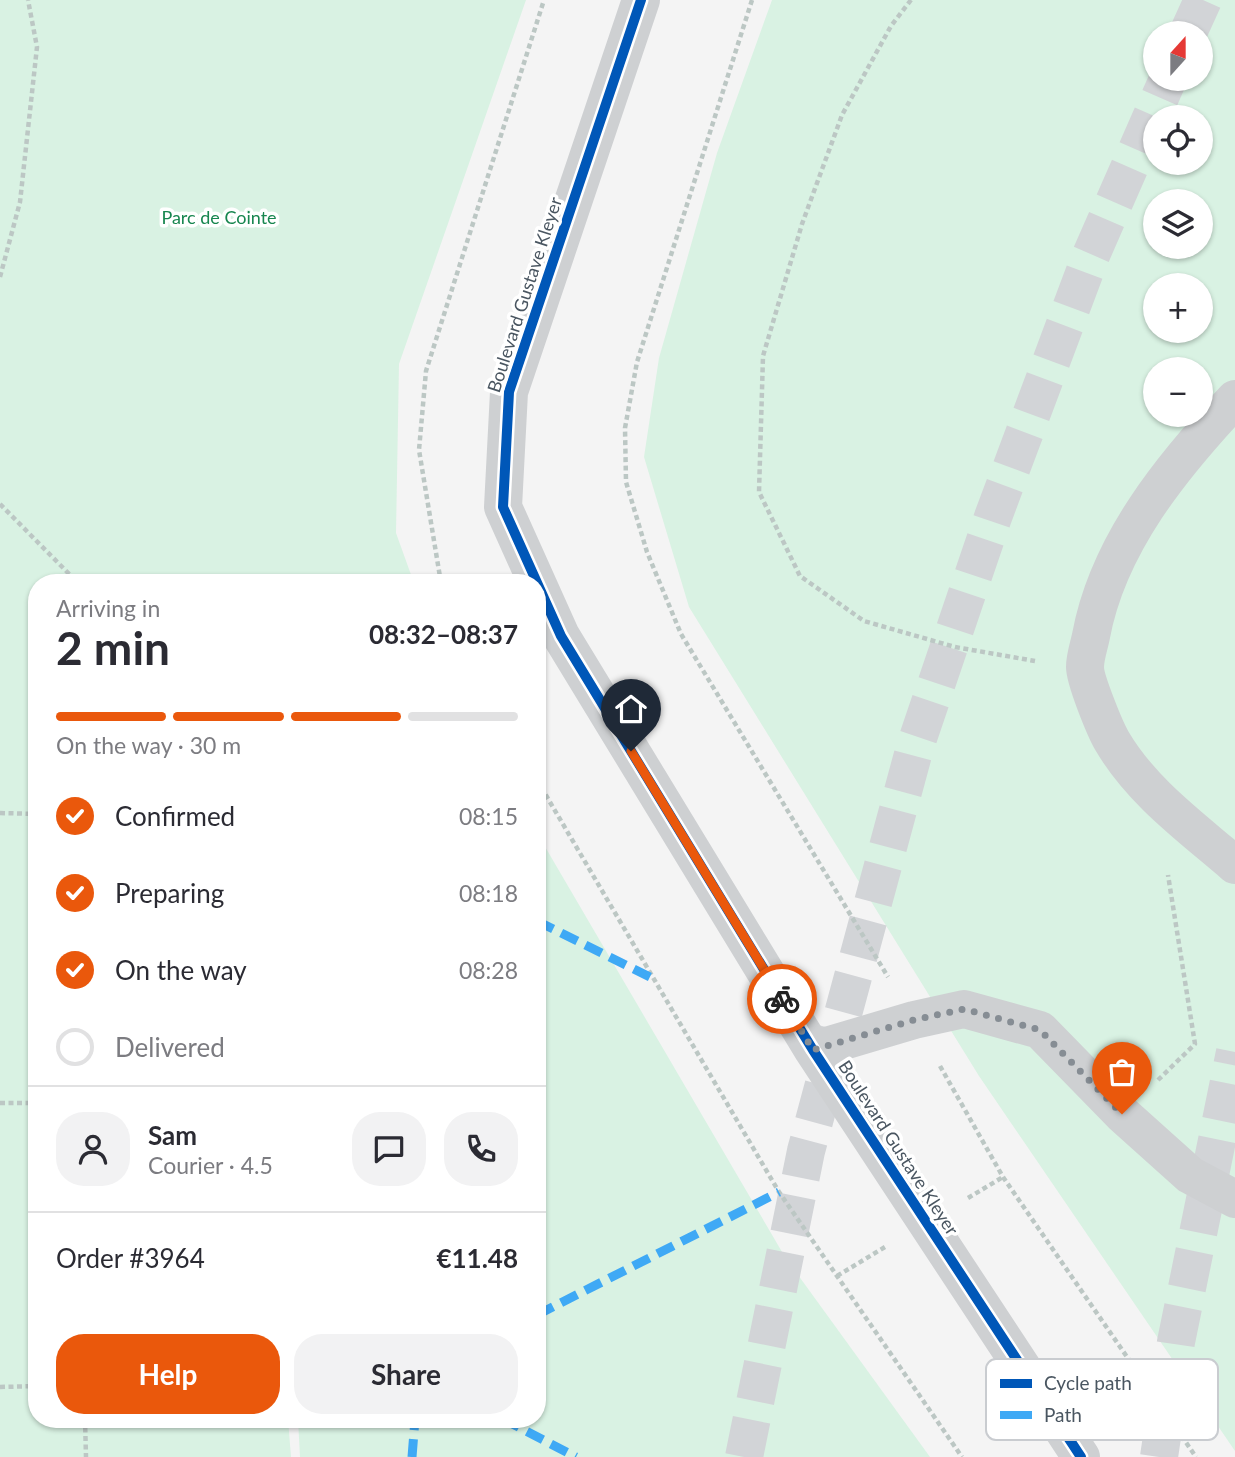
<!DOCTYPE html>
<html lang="en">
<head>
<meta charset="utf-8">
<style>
	body { margin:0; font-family:Lato,sans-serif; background:#f2f2f3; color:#2b2b33; height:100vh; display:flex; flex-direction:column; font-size:26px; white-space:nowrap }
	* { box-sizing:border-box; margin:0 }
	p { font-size:23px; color:#7c7c81 }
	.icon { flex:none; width:38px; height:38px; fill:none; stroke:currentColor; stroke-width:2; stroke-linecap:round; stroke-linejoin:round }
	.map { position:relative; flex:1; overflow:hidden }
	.sheet { position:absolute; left:28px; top:574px; width:518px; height:854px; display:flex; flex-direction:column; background:#fff; border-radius:28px; box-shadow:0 2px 5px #0004 }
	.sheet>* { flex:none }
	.needle { width:46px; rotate:21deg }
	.controls { position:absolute; left:1143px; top:21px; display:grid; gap:14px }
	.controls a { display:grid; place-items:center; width:70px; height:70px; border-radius:50%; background:#fff; box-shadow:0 2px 5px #0004; font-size:35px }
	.pin { position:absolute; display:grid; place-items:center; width:60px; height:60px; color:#fff; margin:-72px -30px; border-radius:50% 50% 50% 0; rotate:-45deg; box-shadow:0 0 7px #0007 }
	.pin .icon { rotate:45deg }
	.courier { position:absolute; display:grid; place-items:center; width:70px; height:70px; margin:-35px; border:5px solid #ea580c; border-radius:50%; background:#fff; color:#222; box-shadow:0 2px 9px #0007 }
	.overview em { font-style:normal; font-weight:700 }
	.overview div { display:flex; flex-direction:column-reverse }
	.overview { display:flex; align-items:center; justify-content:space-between; height:119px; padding:0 28px }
	h1 { font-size:46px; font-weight:700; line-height:52px }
	.bar { display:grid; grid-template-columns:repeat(4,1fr); gap:10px 7px; align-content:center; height:84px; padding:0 28px }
	.bar i { height:9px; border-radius:5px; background:#e1e1e2 }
	.bar .selected { background:#ea580c }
	.bar p { grid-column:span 4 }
	.line { display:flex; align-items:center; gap:18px; padding:0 28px; border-top:2px solid #e1e1e2 }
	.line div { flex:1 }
	.round { display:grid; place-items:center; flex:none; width:74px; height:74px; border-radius:28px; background:#f2f2f3 }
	ol { padding:0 28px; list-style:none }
	li { display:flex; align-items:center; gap:21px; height:77px }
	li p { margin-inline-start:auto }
	li .icon { padding:7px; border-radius:50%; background:#ea580c; color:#fff; stroke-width:4 }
	li:last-child { color:#7c7c81 }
	li i { width:38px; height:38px; border:4px solid #e1e1e2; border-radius:50% }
	.cta { display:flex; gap:14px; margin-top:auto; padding:14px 28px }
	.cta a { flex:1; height:80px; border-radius:28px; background:#ea580c; color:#fff; font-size:28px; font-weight:700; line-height:80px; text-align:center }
	.cta a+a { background:#f2f2f3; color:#2b2b33 }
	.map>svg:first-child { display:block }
	.green { fill:#d9f2e3; fill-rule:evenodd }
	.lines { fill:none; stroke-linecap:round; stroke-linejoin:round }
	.highway-tunnel { stroke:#d2d4d7; stroke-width:38; stroke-dasharray:38 19; stroke-linecap:butt }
	.path { stroke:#bcc7c4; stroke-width:4.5; stroke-dasharray:5 3.5; stroke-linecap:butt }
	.minor { stroke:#ced0d2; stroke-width:38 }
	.quiet { stroke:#3fa9f5; stroke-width:9; stroke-dasharray:18 9; stroke-linecap:butt }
	.cycleway-casing { stroke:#fff; stroke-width:15 }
	.cycleway { stroke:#0057b8; stroke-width:10 }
	.done { stroke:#868d94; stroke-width:7; stroke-dasharray:0 12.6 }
	.route { stroke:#ea580c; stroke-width:9 }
	.labels { text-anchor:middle; stroke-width:7; stroke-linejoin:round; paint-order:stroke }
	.park-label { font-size:18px; fill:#17864f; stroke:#fff }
	.street-label { font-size:18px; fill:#4a5661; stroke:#fff }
	.key { fill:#fff; stroke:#c9ccd0; stroke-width:2 }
	.key-label { font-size:19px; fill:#4a5661 }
</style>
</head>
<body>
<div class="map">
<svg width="1235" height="1457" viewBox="0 0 1235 1457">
	<rect width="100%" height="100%" fill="#f4f4f4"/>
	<path class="green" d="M0,0h526l-127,364 -3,169 18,50h-377v836h251l3,38h-291z
		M772,0h463v1451l-256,-375 -290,-469 -45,-150 15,-99 58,-205zM1155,33h45v46h-45zM1155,117h45v46h-45zM1155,201h45v46h-45zM1155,285h45v46h-45zM1155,369h45v46h-45z
		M537,833l248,424 145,200h-630l-2,-38h239z"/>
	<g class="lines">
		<path class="highway-tunnel" d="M1188,33l15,-33
			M744,1457l62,-306 109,-404 78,-230 98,-262 77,-176
			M1159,1457l17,-115 59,-290"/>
		<path class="path" d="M752,0l-115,362 -12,66 1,54 21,70 34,82 207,343
			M911,0l-20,26 -49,89 -40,109 -39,132 -4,136 41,84 64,45 91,26 80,14
			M0,277l20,-75 17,-155 -9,-47
			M0,504l78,79
			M441,583l-22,-133 7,-79 118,-371
			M537,780l242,412 183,265
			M0,813l37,1
			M940,1066l63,111 193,280
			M1158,1080l37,-36 -27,-169
			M0,1103h37
			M968,1198l35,-21
			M837,1276l48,-29
			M0,1387l37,-1
			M85,1419l1,38"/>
		<path class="minor" d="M641,0l-132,392 -6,115 58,129 252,414 268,407
			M1235,399c-63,67 -127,145 -144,237 -2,10 -6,21 -6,31 0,13 20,62 27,74 30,51 79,86 123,124
			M813,1050l101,-30 50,-11 76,21 82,84 68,61 45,24"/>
		<path class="quiet" d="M537,921l115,57
			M537,1315l242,-123
			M503,1419l73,38
			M412,1457l3,-38"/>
		<defs>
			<path id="cycleway" d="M641,0l-132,392 -6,115 58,129 252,414 268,407"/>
		</defs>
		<use href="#cycleway" class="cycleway-casing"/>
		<use href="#cycleway" class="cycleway"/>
	</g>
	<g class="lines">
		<path class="done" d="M782,999l31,51 101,-30 50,-11 76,21 82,84"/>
		<path class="route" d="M631,751l151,248"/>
	</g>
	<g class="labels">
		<g class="park-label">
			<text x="219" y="224">Parc de Cointe</text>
		</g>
		<g class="street-label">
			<text transform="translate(525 295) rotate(-72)" y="6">Boulevard Gustave Kleyer</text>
			<text transform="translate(898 1148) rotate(57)" y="6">Boulevard Gustave Kleyer</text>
		</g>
	</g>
	<rect x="986" y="1359" width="232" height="81" rx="10" class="key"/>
	<rect x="1000" y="1379" width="32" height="9" fill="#0057b8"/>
	<rect x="1000" y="1411" width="32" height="8" fill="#3fa9f5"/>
	<g class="key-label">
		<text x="1044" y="1390">Cycle path</text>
		<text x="1044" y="1422">Path</text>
	</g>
</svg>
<div class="controls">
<a><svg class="needle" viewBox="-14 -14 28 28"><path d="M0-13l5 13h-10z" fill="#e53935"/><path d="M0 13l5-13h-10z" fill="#7c7c81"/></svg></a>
<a><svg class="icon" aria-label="locate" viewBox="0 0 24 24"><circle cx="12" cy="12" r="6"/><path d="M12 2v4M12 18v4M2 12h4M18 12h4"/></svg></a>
<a><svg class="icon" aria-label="layers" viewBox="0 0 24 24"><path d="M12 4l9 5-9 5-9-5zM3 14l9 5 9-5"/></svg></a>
<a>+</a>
<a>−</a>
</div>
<div class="pin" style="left:1122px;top:1114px;background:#ea580c"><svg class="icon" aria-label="bag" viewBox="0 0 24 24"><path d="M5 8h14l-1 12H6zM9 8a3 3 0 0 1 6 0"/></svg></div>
<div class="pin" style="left:631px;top:751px;background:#1f2937"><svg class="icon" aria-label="home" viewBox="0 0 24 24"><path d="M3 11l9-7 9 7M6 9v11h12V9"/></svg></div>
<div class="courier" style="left:782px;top:999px"><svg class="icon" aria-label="bike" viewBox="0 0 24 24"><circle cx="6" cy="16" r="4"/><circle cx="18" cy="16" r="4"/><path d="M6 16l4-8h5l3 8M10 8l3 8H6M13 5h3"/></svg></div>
<section class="sheet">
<div class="overview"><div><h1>2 min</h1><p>Arriving in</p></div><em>08:32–08:37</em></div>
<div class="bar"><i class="selected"></i><i class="selected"></i><i class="selected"></i><i></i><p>On the way · 30 m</p></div>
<ol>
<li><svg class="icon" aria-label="check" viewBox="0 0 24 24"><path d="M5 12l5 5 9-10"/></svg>Confirmed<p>08:15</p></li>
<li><svg class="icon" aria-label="check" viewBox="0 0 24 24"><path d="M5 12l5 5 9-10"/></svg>Preparing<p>08:18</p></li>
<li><svg class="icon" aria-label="check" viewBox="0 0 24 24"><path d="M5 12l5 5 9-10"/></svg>On the way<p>08:28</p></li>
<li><i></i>Delivered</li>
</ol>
<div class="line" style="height:126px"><a class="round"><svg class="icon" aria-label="person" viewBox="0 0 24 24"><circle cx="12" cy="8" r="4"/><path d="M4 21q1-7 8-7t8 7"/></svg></a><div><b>Sam</b><p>Courier · 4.5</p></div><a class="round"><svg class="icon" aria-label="chat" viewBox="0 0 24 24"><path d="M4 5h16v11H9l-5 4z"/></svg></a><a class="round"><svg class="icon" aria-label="phone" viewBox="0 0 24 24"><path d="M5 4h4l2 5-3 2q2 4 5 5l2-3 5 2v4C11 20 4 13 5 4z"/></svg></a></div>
<div class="line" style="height:91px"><div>Order #3964</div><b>€11.48</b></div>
<div class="cta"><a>Help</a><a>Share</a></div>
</section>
</div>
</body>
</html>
